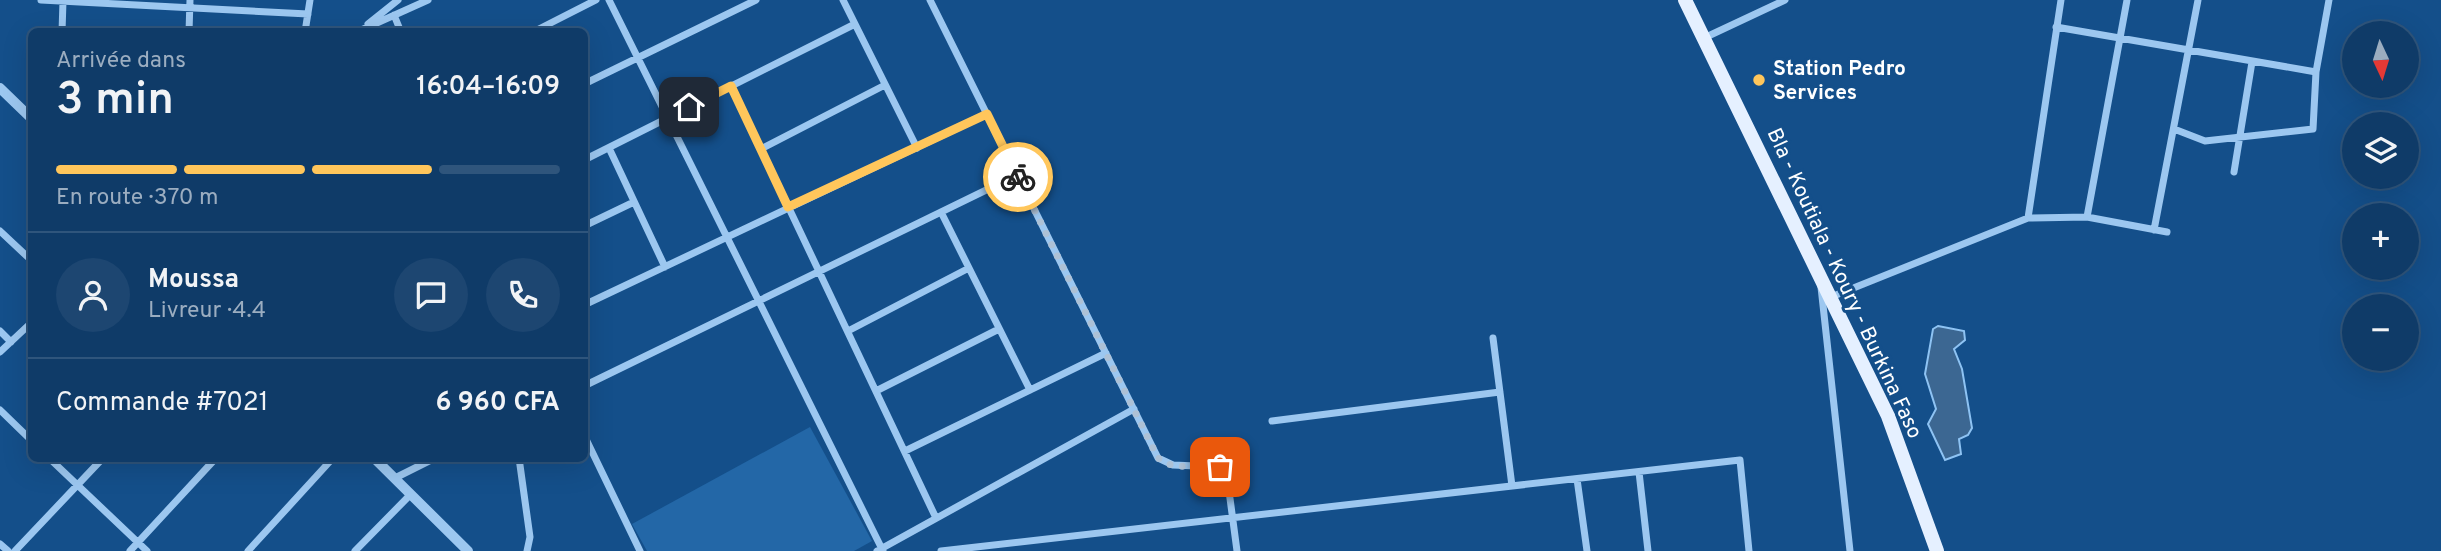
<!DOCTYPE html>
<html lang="fr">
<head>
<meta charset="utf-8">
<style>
	body { margin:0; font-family:Overpass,sans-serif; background:#1d4671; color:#f1f3f6; height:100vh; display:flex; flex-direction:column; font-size:26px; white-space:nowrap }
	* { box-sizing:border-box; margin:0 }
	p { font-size:23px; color:#9badc0 }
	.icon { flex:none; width:38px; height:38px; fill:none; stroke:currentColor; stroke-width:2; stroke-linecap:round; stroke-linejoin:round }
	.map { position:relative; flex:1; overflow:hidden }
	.panel { position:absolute; left:28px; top:28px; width:560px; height:434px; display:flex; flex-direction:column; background:#0f3b68; border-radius:10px; box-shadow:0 7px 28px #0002,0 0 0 2px #2f557c }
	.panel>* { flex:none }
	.needle { width:46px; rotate:176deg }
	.controls { position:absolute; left:2342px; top:21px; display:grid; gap:14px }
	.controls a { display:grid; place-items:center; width:77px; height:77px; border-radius:50%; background:#0f3b68; box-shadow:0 7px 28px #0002,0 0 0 2px #2f557c; font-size:35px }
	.pin { position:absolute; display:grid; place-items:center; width:60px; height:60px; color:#fff; margin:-30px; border-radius:14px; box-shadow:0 4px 10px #0006 }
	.courier { position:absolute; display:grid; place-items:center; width:70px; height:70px; margin:-35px; border:5px solid #ffc65b; border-radius:50%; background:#fff; color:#222; box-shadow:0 2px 9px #0007 }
	.head em { font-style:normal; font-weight:600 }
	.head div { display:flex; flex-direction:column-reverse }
	.head { display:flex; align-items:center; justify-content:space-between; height:119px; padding:0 28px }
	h1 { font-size:46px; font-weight:600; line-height:52px }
	.bar { display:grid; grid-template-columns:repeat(4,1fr); gap:10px 7px; align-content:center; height:84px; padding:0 28px }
	.bar i { height:9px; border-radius:5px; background:#2f557c }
	.bar .current { background:#ffc65b }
	.bar p { grid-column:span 4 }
	.line { display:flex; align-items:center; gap:18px; padding:0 28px; border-top:2px solid #2f557c }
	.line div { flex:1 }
	.round { display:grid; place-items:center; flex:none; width:74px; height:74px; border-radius:37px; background:#1d4671 }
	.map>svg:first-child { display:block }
	.green { fill:#2367a7 }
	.water { fill:#3c6792; stroke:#8ec3f3; stroke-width:2 }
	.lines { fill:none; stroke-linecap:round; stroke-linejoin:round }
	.minor { stroke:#9cc7f0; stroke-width:7 }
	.tertiary { stroke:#9cc7f0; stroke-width:10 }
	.primary { stroke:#e5f0ff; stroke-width:14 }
	.done { stroke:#adc1d6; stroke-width:7; stroke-dasharray:0 12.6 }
	.route { stroke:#ffc65b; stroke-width:9 }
	.poi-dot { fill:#ffc65b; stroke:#144f8a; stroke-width:2.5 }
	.labels { text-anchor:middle; stroke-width:6; stroke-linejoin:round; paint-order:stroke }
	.poi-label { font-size:21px; font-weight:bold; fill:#fff; stroke:#144f8a; text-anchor:start }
	.street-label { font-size:21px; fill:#fff; stroke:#144f8a }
</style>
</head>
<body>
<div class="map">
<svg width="2441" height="551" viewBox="0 0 2441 551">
	<rect width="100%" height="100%" fill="#144f8a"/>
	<path class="green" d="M810,427l62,114 -18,10h-207l-15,-27z"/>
	<path class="water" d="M1938,326l26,5 1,9 -11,9 8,20 10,59 -4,7 -9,4 2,15 -16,6 -17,-36 8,-15 -11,-35 8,-45z"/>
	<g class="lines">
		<path class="minor" d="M41,0l267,14
			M609,0l274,551
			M843,0l74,148
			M930,0l228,458 15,7 47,2 7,9 10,75
			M394,15l7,17
			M368,24l30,-24
			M2056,27l260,45
			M359,31l69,-31
			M62,32l1,-31
			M189,32l1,-32
			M305,32l5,-32
			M533,32l63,-32
			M1704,38l81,-38
			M584,84l172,-84
			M731,86l205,432
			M2174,129l31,12 108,-12 3,-57 13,-72
			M609,148l56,119
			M761,149l124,-64
			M584,160l271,-136
			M2234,172l18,-110
			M941,212l89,178
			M2087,217l40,-217
			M2028,218l33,-218
			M584,226l50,-24
			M2154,230l44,-230
			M0,231l32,30
			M1821,287l29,264
			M1831,297l197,-79 59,-1 80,15
			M584,305l403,-191
			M0,331l11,11
			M848,331l121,-63
			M1493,338l19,148
			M0,352l32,-30
			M584,386l433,-211
			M876,391l123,-62
			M0,410l32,31
			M1272,421l228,-29
			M584,435l56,116
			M905,451l201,-98
			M49,458l98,93
			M519,458l11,79 -3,14
			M1639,472l9,79
			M395,478l40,-20
			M1577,479l10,72
			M0,544l8,7
			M15,551l88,-93
			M130,551l86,-93
			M248,551l85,-93
			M355,551l56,-57
			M877,551l257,-142
			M941,551l799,-91 9,91"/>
		<path class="tertiary" d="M0,88l32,31
			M374,458l94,93"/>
		<path class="primary" d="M1685,0l203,416 49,135"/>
	</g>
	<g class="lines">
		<path class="done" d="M1018,177l140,281 15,8 47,1"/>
		<path class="route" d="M689,107l42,-21 57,121 199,-93 31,63"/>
	</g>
	<circle class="poi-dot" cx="1759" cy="80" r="7"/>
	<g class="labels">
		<g class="poi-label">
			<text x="1773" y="75">Station Pedro<tspan x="1773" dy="24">Services</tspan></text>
		</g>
		<g class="street-label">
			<text transform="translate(1845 283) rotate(65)" y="7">Bla - Koutiala - Koury - Burkina Faso</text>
		</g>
	</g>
</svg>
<div class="controls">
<a><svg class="needle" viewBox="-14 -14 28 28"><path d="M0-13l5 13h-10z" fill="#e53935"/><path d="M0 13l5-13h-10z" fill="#9badc0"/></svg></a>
<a><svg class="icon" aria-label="layers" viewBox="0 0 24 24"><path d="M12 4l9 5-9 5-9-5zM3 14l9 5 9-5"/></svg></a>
<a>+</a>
<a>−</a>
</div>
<div class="pin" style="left:1220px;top:467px;background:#ea580c"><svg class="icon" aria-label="bag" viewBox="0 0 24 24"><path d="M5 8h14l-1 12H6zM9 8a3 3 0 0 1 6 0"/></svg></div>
<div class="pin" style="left:689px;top:107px;background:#1f2937"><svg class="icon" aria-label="home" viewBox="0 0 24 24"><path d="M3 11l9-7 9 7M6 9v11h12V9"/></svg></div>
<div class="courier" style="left:1018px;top:177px"><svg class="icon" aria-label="bike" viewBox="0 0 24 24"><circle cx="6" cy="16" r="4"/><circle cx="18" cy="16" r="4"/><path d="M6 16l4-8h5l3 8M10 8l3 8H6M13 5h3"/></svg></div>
<section class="panel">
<div class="head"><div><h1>3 min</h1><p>Arrivée dans</p></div><em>16:04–16:09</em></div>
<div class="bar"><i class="current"></i><i class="current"></i><i class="current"></i><i></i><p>En route · 370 m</p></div>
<div class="line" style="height:126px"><a class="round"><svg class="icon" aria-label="person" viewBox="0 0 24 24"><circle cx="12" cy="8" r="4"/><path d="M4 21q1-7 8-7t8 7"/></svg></a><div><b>Moussa</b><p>Livreur · 4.4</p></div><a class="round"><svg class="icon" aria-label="chat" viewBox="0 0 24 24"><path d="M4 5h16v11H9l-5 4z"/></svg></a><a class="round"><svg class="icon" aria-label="phone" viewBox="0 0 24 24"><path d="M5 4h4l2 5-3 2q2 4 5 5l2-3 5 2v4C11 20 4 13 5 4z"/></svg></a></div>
<div class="line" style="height:91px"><div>Commande #7021</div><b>6 960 CFA</b></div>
</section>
</div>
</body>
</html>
